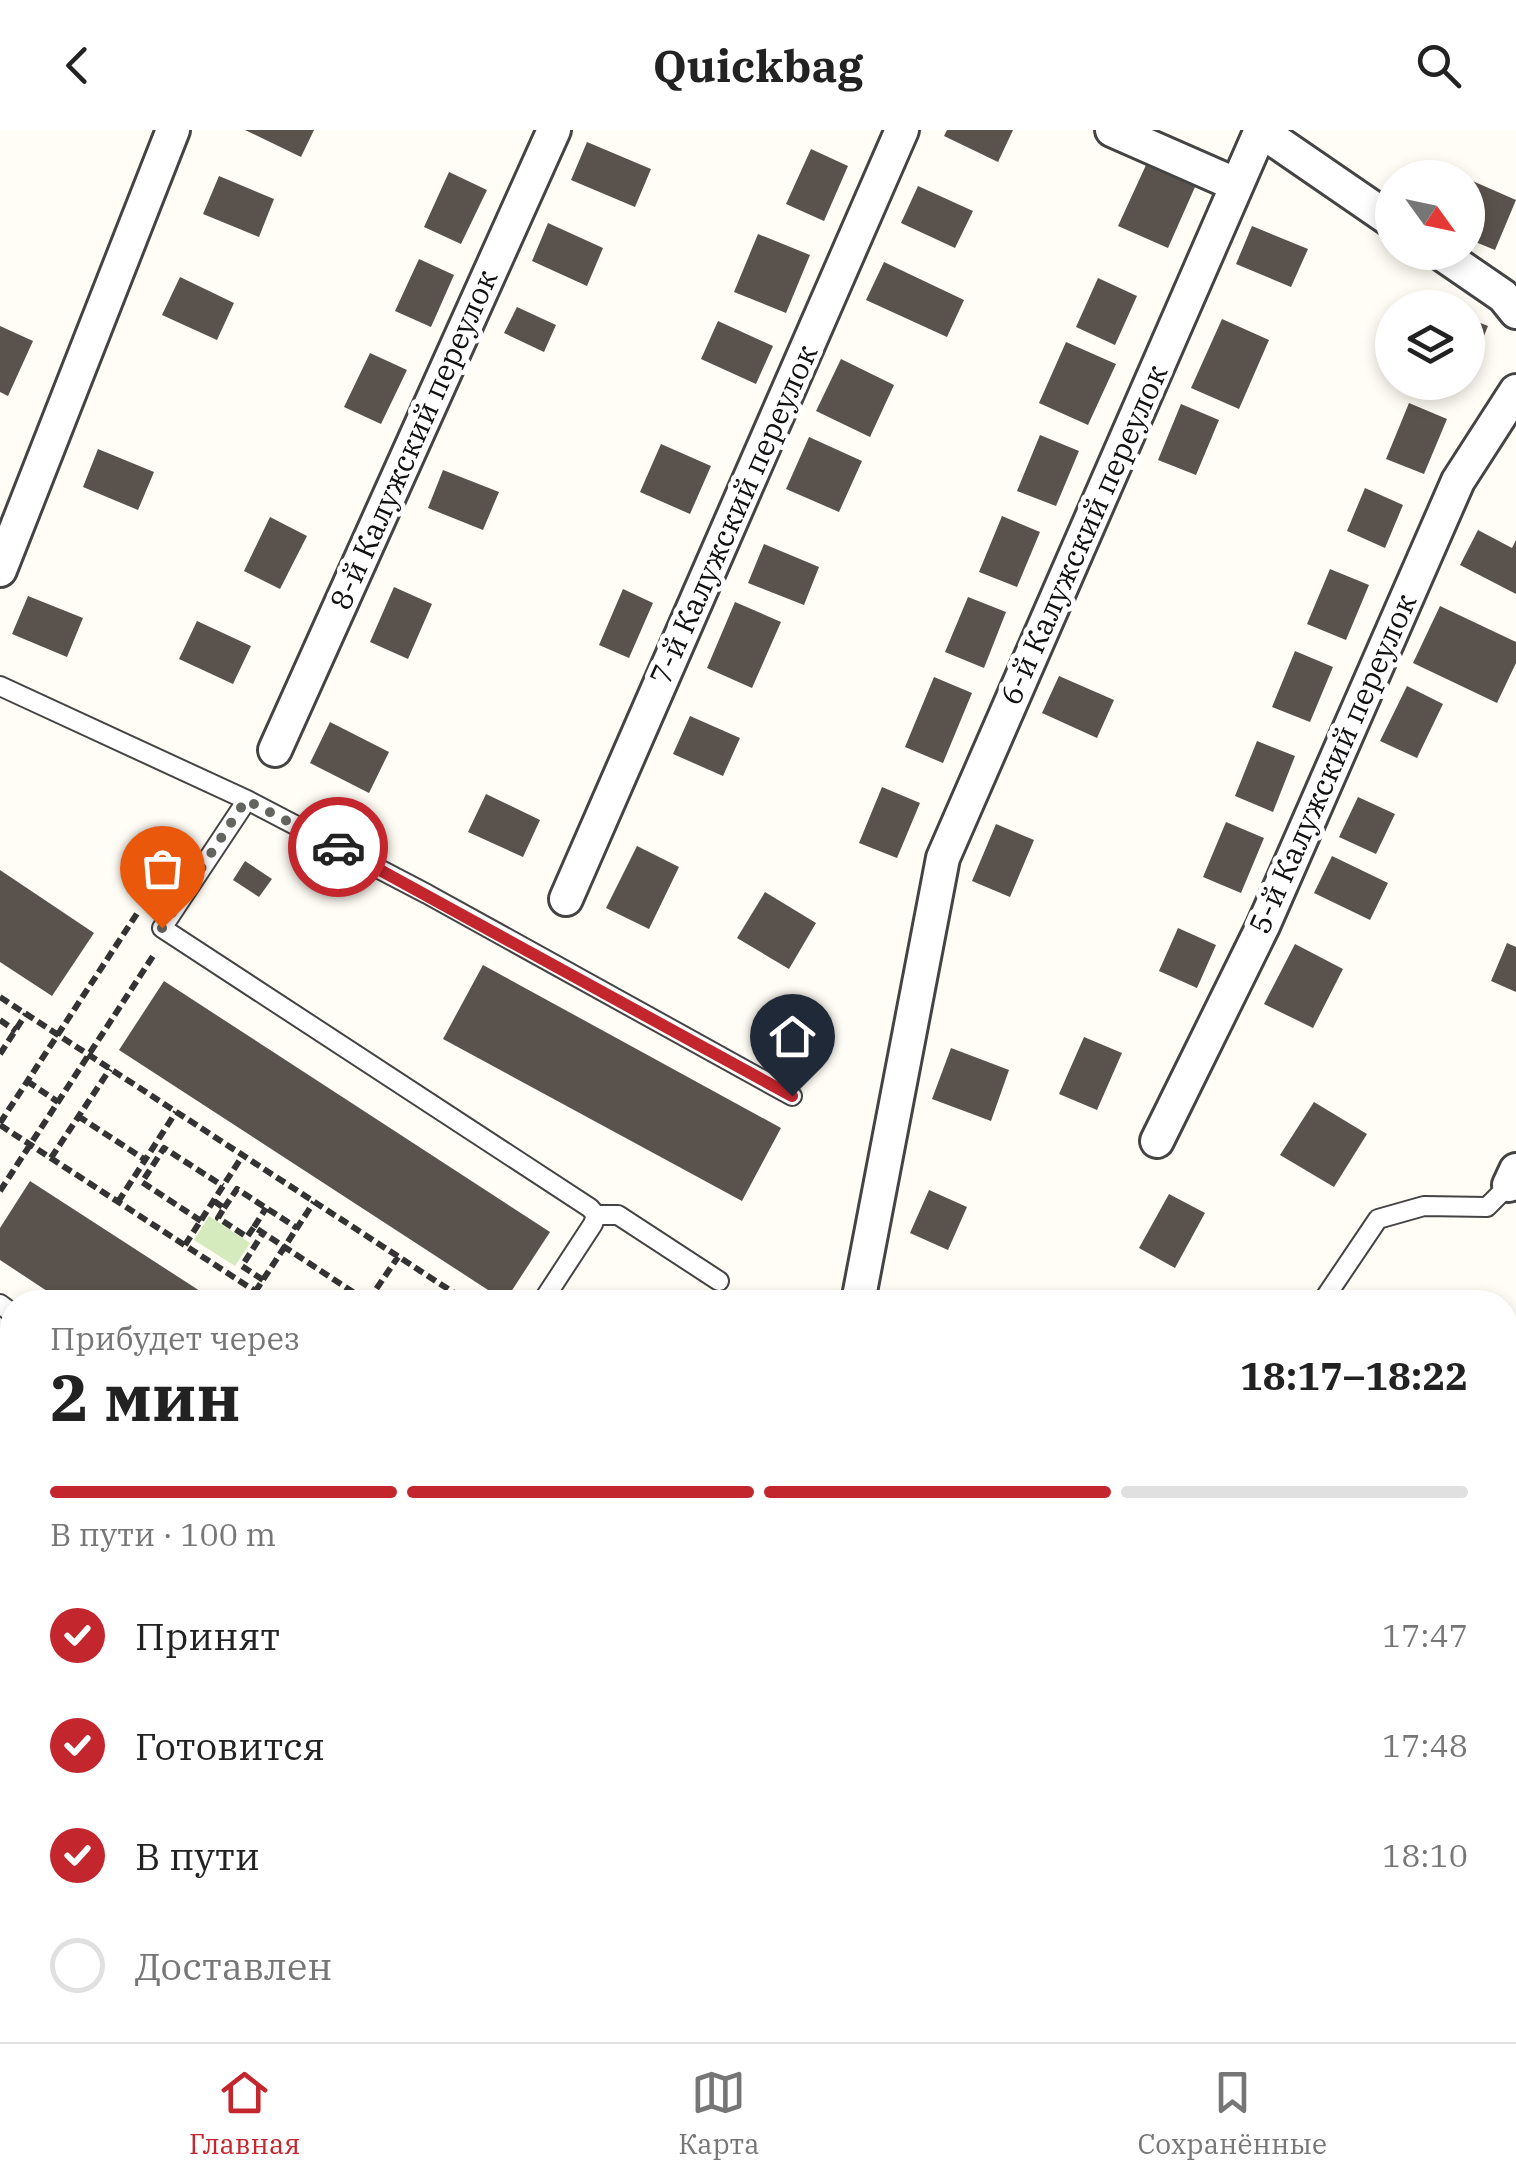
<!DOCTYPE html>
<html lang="ru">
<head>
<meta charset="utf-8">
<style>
	body { margin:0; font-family:"IBM Plex Serif",serif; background:#f2f2f2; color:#222; height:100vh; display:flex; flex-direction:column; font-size:38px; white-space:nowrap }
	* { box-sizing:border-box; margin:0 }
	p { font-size:32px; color:#767676 }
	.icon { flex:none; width:55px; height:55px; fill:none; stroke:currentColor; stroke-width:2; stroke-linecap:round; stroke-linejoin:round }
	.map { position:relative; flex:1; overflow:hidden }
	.sheet { position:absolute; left:0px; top:1160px; width:1518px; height:752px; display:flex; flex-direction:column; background:#fff; border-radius:40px 40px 0 0; box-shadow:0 5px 15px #0003 }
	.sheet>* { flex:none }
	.needle { width:65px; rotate:123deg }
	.tools { position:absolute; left:1375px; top:30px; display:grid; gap:20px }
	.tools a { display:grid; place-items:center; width:110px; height:110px; border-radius:50%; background:#fff; box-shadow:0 5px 15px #0003; font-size:50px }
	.pin { position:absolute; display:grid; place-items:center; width:85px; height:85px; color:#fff; margin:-102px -42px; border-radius:50% 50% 50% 0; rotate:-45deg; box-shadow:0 0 10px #0007 }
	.pin .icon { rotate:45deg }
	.courier { position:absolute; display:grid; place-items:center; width:100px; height:100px; margin:-50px; border:8px solid #c4262e; border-radius:50%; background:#fff; color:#222; box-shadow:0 2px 12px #0007 }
	.summary em { font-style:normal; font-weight:800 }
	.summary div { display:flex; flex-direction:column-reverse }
	.summary { display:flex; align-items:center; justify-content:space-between; height:170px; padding:0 50px }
	h1 { font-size:65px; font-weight:800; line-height:75px }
	.bar { display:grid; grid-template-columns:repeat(4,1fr); gap:15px 10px; align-content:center; height:120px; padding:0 50px }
	.bar i { height:12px; border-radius:8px; background:#e0e0e0 }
	.bar .active { background:#c4262e }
	.bar p { grid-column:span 4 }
	ol { padding:0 50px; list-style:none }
	li { display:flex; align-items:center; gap:30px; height:110px }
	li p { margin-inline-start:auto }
	li .icon { padding:10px; border-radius:50%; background:#c4262e; color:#fff; stroke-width:4 }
	li:last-child { color:#767676 }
	li i { width:55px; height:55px; border:5px solid #e0e0e0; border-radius:50% }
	header { display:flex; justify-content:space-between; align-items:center; height:130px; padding:0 50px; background:#fff; font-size:45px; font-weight:800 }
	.menu { display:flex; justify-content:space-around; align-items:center; height:140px; border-top:2px solid #e0e0e0; background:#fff; font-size:28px; color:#767676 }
	.menu a { display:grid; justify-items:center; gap:5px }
	.menu .active { color:#c4262e }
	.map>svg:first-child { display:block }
	.green { fill:#d5ebbd }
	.forest { fill:#b9dc9c }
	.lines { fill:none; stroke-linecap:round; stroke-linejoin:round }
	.stream { stroke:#3f96cf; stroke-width:10 }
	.building { fill:#5a524d }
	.service-casing { stroke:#444; stroke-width:22 }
	.minor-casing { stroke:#444; stroke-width:38 }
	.path { stroke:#333; stroke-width:6; stroke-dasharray:10 5; stroke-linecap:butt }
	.service { stroke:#fff; stroke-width:18 }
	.minor { stroke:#fff; stroke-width:32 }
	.done { stroke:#646461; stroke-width:10; stroke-dasharray:0 18 }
	.route { stroke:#c4262e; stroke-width:12 }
	.labels { text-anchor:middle; stroke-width:10; stroke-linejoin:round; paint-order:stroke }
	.street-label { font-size:30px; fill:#111; stroke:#fff }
</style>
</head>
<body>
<header><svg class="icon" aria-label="back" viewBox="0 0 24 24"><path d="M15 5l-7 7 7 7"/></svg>Quickbag<svg class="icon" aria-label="search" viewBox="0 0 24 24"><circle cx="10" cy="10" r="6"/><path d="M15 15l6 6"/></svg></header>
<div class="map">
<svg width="1516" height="1912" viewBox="0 0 1516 1912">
	<rect width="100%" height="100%" fill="#fffdf5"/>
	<path class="green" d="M209,1086l41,27 -15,23 -41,-26z"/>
	<path class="forest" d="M1516,1306v606h-350l4,-12h335v-592z
		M324,1900h349l-8,12h-349z"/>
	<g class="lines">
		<path class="stream" d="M1505,1540l11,-5"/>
	</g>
	<path class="building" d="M245,0h69l-13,27z
		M947,0h66l-15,32 -54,-26z
		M587,12l64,27 -16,38 -64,-27z
		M811,19l37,17 -24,55 -38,-17z
		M1146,35l49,22 -27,61 -50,-22z
		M449,42l38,18 -26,54 -37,-17z
		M219,46l55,23 -15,38 -56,-23z
		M1468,49l48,21 -21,50 -27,-11z
		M918,56l55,25 -18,37 -54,-25z
		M548,93l55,25 -16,38 -55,-25z
		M1252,96l56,23 -17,38 -55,-23z
		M758,104l52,21 -24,58 -52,-21z
		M419,129l35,16 -23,52 -36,-16z
		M884,132l80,38 -17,37 -81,-37z
		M180,147l54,26 -17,37 -55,-25z
		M1098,148l39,18 -22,49 -39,-18z
		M517,177l39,18 -12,27 -40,-19z
		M1468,188l20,8 -20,49z
		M1222,189l47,21 -30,69 -48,-21z
		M718,191l55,25 -17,38 -55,-25z
		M0,196l33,15 -25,55 -8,-4z
		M1066,212l50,22 -28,61 -49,-22z
		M370,223l37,17 -26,54 -37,-17z
		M841,229l53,26 -24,52 -54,-26z
		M1409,273l38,16 -23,55 -38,-15z
		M1181,274l38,16 -23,55 -38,-15z
		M1040,305l39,16 -23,55 -39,-15z
		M809,307l53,24 -23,51 -53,-23z
		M661,314l50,22 -21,48 -50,-22z
		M98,319l56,23 -16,38 -55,-23z
		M443,340l56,22 -16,38 -55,-22z
		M1365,358l38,17 -18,43 -38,-17z
		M1002,386l38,16 -23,55 -38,-15z
		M270,387l37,19 -27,53 -36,-18z
		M1478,400l34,18 4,-8v54l-56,-29z
		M764,414l55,23 -15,38 -56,-22z
		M1330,439l39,16 -23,55 -39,-16z
		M394,457l38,17 -24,55 -38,-17z
		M623,459l30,14 -24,55 -30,-13z
		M28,466l55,22 -16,39 -55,-23z
		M968,467l38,15 -22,56 -39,-16z
		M735,472l46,20 -29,66 -45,-20z
		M1440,476l76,36v21l-19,40 -84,-40z
		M197,491l54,25 -18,38 -54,-25z
		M1295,521l38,16 -23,55 -38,-15z
		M1059,546l55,24 -17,38 -55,-25z
		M934,547l38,16 -29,70 -38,-16z
		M1407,556l36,18 -26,54 -37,-17z
		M690,586l50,22 -17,38 -50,-22z
		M330,592l59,30 -20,41 -59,-30z
		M1257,611l38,15 -22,56 -38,-16z
		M882,657l38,16 -23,55 -38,-15z
		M486,664l54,26 -17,37 -55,-25z
		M1358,667l37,17 -19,40 -37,-17z
		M1226,692l38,16 -23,55 -38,-16z
		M996,694l38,16 -24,57 -38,-16z
		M637,716l42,21 -30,62 -43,-21z
		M1332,726l56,27 -18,37 -56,-27z
		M245,731l27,18 -13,18 -26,-17z
		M0,740l94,63 -42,63 -52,-34z
		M765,762l51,31 -27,46 -52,-31z
		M1178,798l38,17 -19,43 -38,-17z
		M1507,813l9,4v45l-25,-11z
		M1295,814l48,25 -30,59 -49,-24z
		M483,835l298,163 -39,73 -299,-162z
		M164,851l386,251 -45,69 -386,-251z
		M1084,907l38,16 -25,57 -38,-16z
		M951,918l58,22 -18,51 -59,-22z
		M1314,972l53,32 -33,53 -54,-32z
		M30,1051l187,121h-152l-15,-9 -50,-33v-32z
		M929,1060l38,17 -19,43 -38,-17z
		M1169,1064l36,19 -30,55 -36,-20z
		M920,1160l29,12h-35z
		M1386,1161l21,11h-28z
		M0,1320l12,8v99l-12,-9z
		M0,1605l12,8v99l-12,-8z
		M806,1900h47l-7,12h-16z"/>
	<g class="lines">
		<defs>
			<path id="service" d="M0,556l247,114
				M596,1085h22l101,66
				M542,1172l51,-78 3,-9 -6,-7 -428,-280 85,-128 180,94 365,202
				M1322,1172l56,-83 46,-13 63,1 22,-22
				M0,1174l12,9
				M0,1259l12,9
				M0,1754l12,8
				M0,1847l12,8
				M81,1900l18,12
				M919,1912l7,-12"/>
			<path id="minor" d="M1112,0l125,55
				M1261,1l131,90
				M1439,122l64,44 13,16
				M0,440l173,-440
				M275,620l279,-620
				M566,769l336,-769
				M1157,1011l106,-215 195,-445 58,-90
				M1509,1055l7,-15
				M858,1172l85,-444 318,-728"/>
		</defs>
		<use href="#service" class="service-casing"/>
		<use href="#minor" class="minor-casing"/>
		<path class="path" d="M0,867l468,305
			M0,890l16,11
			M0,924l26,-40
			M27,951l31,21
			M78,986l69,45
			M0,993l138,-211
			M0,995l272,177
			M51,1028l59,-89
			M0,1061l155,-238
			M214,1071l10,7 -6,10 29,19 7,-10 114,75
			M118,1072l58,-90
			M224,1078l13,-19 60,39
			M201,1091l-59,-39 22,-34 59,38
			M254,1097l12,-19
			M185,1115l58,-90
			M263,1150l-21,-14 21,-33
			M255,1162l59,-90
			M368,1171l30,-44
			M0,1446l12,8
			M0,1477l12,-19
			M0,1572l12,8"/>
		<use href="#service" class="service"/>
		<use href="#minor" class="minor"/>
	</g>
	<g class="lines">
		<path class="done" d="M162,798l84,-128 92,47"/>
		<path class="route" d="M338,717l454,249"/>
	</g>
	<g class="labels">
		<g class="street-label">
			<text transform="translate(414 310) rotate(-66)" y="10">8-й Калужский переулок</text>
			<text transform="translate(734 385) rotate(-66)" y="10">7-й Калужский переулок</text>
			<text transform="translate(1084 405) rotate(-66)" y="10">6-й Калужский переулок</text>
			<text transform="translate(1333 634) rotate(-66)" y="10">5-й Калужский переулок</text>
		</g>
	</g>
</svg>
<div class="tools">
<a><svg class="needle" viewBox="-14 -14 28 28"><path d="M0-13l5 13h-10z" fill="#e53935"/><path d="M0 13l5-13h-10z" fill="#767676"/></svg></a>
<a><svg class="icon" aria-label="layers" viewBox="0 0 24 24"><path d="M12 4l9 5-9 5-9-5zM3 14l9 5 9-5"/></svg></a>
</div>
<div class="pin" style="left:162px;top:798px;background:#ea580c"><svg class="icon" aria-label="bag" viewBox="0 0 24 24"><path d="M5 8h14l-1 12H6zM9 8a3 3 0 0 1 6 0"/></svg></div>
<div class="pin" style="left:792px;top:966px;background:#1f2937"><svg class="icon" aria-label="home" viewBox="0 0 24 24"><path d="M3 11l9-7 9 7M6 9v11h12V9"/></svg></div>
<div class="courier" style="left:338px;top:717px"><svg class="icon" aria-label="car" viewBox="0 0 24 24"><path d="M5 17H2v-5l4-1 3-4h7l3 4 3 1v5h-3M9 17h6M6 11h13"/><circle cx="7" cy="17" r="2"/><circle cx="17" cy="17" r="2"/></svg></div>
<section class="sheet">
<div class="summary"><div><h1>2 мин</h1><p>Прибудет через</p></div><em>18:17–18:22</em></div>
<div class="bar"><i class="active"></i><i class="active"></i><i class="active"></i><i></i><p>В пути · 100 m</p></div>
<ol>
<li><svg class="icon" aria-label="check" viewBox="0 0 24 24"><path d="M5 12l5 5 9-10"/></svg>Принят<p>17:47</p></li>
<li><svg class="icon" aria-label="check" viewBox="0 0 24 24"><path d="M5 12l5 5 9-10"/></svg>Готовится<p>17:48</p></li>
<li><svg class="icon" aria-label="check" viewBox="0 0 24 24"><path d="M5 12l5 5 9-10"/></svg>В пути<p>18:10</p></li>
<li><i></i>Доставлен</li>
</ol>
</section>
</div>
<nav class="menu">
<a class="active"><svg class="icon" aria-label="home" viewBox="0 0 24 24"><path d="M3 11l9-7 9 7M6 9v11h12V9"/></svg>Главная</a>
<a><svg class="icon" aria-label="map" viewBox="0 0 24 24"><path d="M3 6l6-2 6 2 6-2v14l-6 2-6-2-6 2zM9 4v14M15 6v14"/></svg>Карта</a>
<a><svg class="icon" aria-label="saved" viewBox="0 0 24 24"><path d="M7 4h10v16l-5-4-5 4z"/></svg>Сохранённые</a>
</nav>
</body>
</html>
